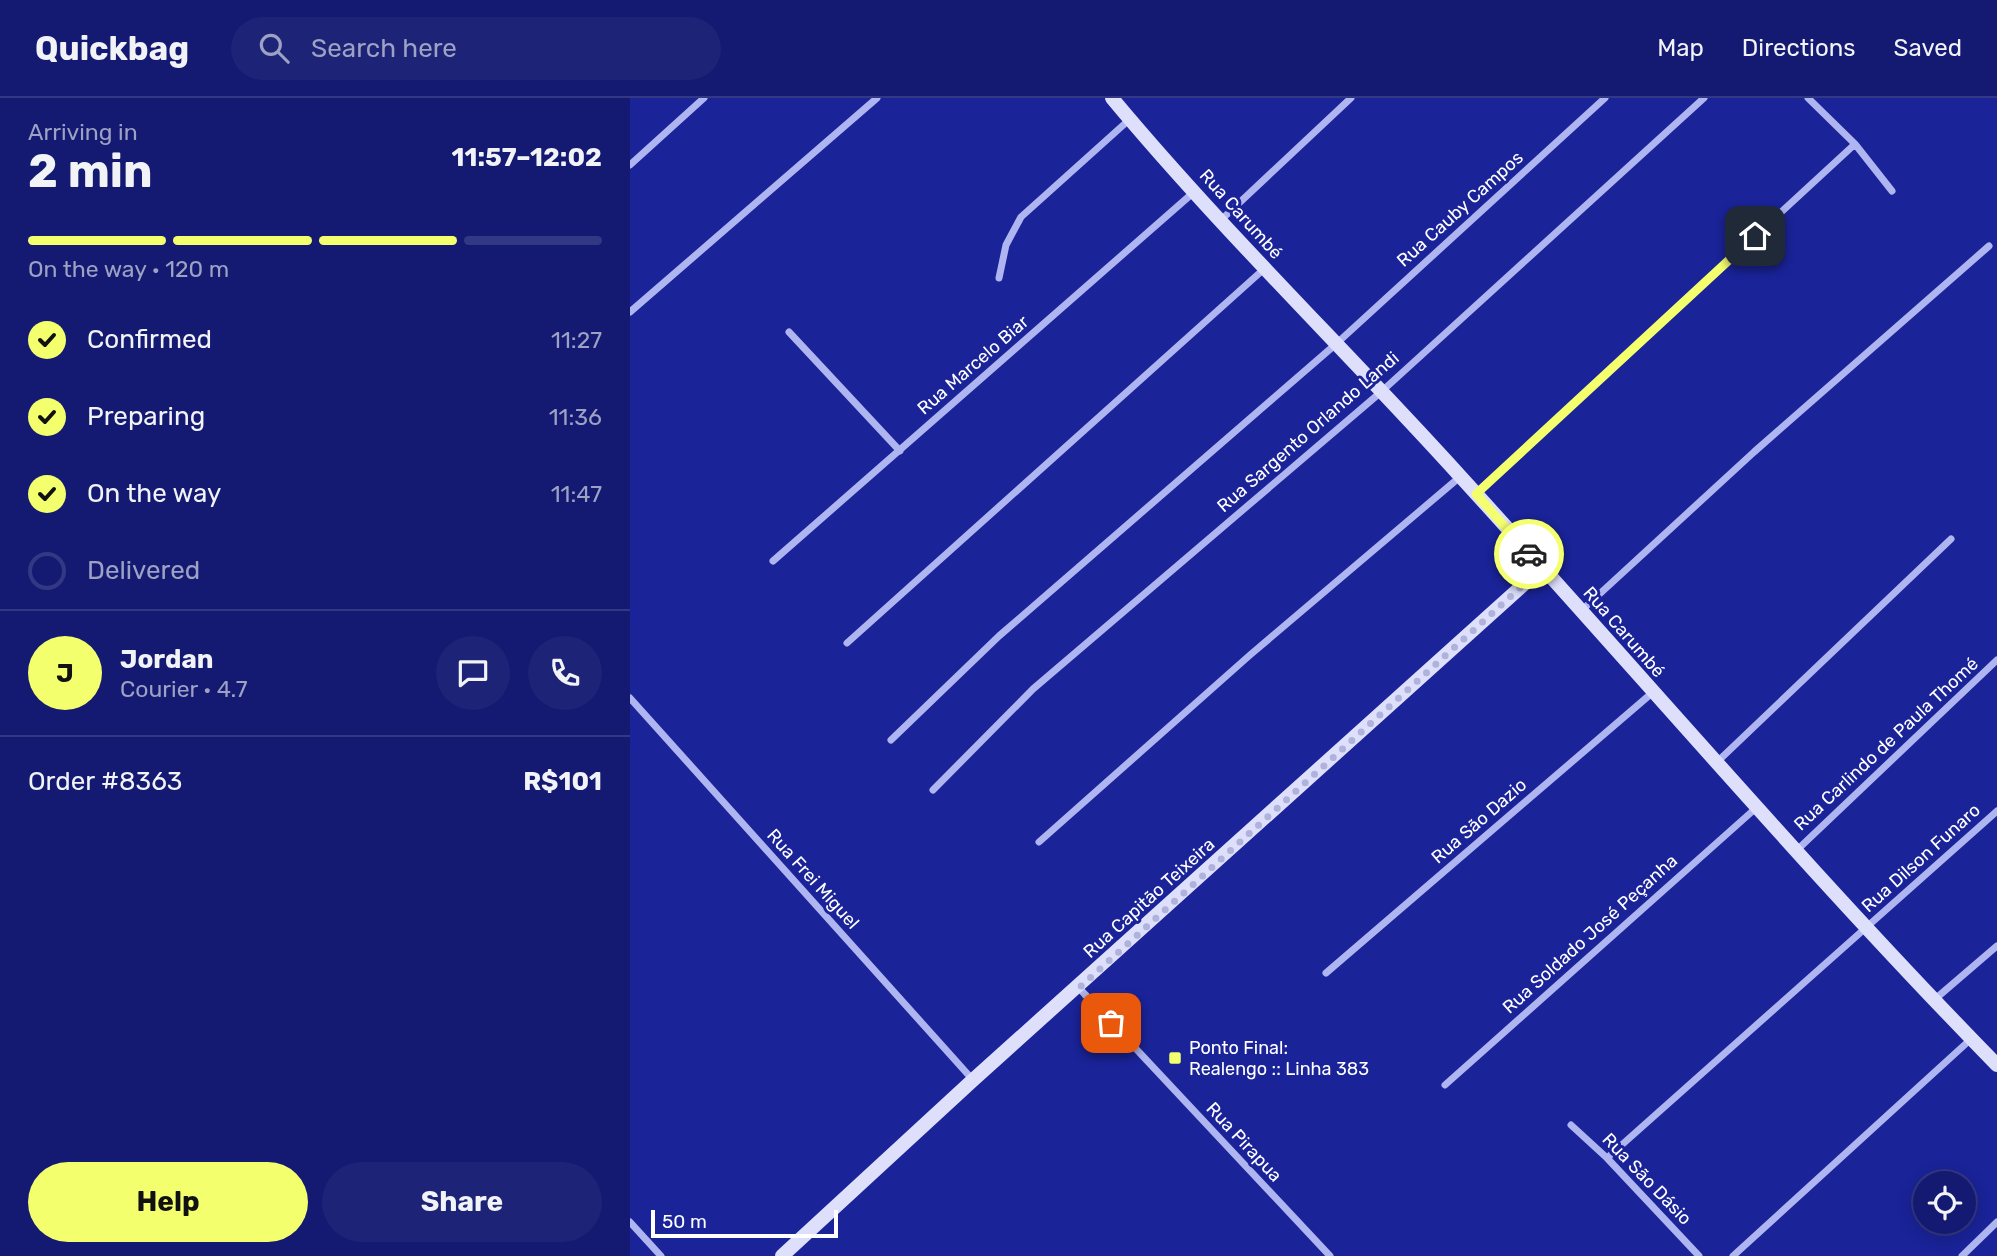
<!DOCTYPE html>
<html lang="en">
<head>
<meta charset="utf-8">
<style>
	body { margin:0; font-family:Rubik,sans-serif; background:#1d2377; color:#f1f3f6; height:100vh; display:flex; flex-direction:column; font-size:26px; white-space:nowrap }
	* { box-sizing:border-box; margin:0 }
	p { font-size:23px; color:#9da1c4 }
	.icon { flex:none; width:38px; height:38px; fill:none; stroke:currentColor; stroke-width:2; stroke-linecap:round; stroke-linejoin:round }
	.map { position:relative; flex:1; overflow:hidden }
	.panel { display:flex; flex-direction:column; background:#141a72; width:630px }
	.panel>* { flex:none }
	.buttons { position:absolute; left:1283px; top:1073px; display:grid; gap:14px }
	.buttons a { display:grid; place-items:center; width:63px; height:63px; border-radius:50%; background:#141a72; box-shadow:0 4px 18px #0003,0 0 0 2px #333884; font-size:35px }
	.scale { position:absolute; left:21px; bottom:18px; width:187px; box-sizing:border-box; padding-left:7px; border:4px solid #fff; border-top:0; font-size:19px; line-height:24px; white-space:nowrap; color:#fff; -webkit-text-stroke:5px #1a2398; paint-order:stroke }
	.pin { position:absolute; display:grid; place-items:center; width:60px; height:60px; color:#fff; margin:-30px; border-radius:14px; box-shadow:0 4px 10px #0006 }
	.courier { position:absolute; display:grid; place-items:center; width:70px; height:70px; margin:-35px; border:5px solid #f4ff6e; border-radius:50%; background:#fff; color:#222; box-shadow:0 2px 9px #0007 }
	.summary em { font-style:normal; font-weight:700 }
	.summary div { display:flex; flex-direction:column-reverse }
	.summary { display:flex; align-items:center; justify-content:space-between; height:119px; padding:0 28px }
	h1 { font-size:46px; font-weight:700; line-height:52px }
	.bar { display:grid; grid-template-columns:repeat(4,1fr); gap:10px 7px; align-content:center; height:84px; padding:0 28px }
	.bar i { height:9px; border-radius:5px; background:#333884 }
	.bar .current { background:#f4ff6e }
	.bar p { grid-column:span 4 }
	.line { display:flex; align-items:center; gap:18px; padding:0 28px; border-top:2px solid #333884 }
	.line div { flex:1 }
	.round { display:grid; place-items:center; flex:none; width:74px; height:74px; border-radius:37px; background:#1d2377 }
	ol { padding:0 28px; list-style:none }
	li { display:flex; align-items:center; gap:21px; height:77px }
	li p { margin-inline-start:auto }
	li .icon { padding:7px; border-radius:50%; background:#f4ff6e; color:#111; stroke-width:4 }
	li:last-child { color:#9da1c4 }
	li i { width:38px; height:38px; border:4px solid #333884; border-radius:50% }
	.primary-button { display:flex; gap:14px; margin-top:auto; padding:14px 28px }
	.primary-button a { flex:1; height:80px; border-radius:42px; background:#f4ff6e; color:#111; font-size:28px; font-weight:700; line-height:80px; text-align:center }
	.primary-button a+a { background:#1d2377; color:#f1f3f6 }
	header { display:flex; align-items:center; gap:42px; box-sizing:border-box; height:98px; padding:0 35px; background:#141a72; border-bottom:2px solid #333884 }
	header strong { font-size:33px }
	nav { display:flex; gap:38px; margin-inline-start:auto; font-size:24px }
	.search { width:490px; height:63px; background:#1d2377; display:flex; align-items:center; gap:18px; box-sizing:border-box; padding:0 24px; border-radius:38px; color:#9da1c4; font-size:26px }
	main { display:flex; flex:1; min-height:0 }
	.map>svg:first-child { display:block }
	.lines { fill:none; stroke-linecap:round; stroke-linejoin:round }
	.street { stroke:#afb5f1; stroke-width:7 }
	.secondary { stroke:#dddffb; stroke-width:14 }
	.done { stroke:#afb2db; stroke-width:7; stroke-dasharray:0 12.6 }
	.route { stroke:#f4ff6e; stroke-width:9 }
	.poi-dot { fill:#f4ff6e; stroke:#1a2398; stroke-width:2.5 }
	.labels { text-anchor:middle; stroke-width:6; stroke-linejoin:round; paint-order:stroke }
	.street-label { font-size:18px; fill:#fff; stroke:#1a2398 }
	.poi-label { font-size:18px; fill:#fff; stroke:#1a2398; text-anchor:start }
</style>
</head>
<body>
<header>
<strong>Quickbag</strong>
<div class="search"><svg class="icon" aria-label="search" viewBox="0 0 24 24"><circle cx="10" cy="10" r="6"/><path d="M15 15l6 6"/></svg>Search here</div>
<nav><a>Map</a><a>Directions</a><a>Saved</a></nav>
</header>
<main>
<section class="panel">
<div class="summary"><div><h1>2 min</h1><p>Arriving in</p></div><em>11:57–12:02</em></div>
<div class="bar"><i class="current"></i><i class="current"></i><i class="current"></i><i></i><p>On the way · 120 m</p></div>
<ol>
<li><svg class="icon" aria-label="check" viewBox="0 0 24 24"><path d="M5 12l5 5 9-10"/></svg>Confirmed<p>11:27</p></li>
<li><svg class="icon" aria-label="check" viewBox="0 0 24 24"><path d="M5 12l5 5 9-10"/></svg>Preparing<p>11:36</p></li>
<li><svg class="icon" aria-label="check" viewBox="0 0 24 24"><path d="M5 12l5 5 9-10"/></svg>On the way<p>11:47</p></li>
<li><i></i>Delivered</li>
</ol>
<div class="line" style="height:126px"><b class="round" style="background:#f4ff6e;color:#111">J</b><div><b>Jordan</b><p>Courier · 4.7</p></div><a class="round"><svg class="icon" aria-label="chat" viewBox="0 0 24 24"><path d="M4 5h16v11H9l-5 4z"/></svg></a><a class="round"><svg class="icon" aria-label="phone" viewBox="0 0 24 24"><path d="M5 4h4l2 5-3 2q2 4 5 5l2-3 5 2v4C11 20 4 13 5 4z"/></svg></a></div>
<div class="line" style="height:91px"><div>Order #8363</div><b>R$101</b></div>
<div class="primary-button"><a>Help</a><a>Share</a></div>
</section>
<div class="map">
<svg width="1367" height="1158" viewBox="0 0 1367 1158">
	<rect width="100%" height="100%" fill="#1a2398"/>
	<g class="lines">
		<path class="street" d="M1178,0l47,46 37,47
			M0,67l74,-67
			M591,122l130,-122
			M369,180l7,-33 15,-28 109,-98
			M0,214l247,-214
			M159,234l111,119
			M846,396l379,-350
			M143,463l421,-369
			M951,513l173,-159 235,-206
			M217,545l417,-374
			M0,600l343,382
			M261,642l108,-104 337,-292 269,-246
			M1086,665l235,-224
			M303,692l100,-101 348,-297 323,-294
			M409,744l211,-187 211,-179
			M1166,753l201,-191
			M696,875l326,-280
			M449,890l251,268
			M1304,902l63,-54
			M815,987l311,-277
			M941,1027l36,33 92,98
			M977,1060l390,-347
			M0,1124l31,34
			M1103,1158l238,-217
			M1332,1158l35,-34"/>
		<path class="secondary" d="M482,0c110,132 233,251 348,378 179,196 351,399 537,589
			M152,1158l191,-176 569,-512"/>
	</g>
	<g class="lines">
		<path class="done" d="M481,925l-32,-35 463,-420 -13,-14"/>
		<path class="route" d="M899,456l-53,-60 279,-258"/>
	</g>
	<rect class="poi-dot" x="538" y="953" width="14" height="14" rx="3.5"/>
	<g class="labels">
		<g class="street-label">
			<text transform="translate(830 111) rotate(-42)" y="6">Rua Cauby Campos</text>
			<text transform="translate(611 116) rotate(48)" y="6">Rua Carumbé</text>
			<text transform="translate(343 267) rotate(-41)" y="6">Rua Marcelo Biar</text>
			<text transform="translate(678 334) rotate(-41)" y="6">Rua Sargento Orlando Landi</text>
			<text transform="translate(994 534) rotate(49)" y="6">Rua Carumbé</text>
			<text transform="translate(1256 646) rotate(-43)" y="6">Rua Carlindo de Paula Thomé</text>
			<text transform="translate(849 723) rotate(-41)" y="6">Rua São Dazio</text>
			<text transform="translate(1291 760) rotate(-42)" y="6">Rua Dilson Funaro</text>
			<text transform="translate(183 781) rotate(48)" y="6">Rua Frei Miguel</text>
			<text transform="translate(519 800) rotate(-42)" y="6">Rua Capitão Teixeira</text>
			<text transform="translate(960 836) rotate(-42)" y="6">Rua Soldado José Peçanha</text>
			<text transform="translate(614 1044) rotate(47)" y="6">Rua Pirapua</text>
			<text transform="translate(1017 1081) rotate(46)" y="6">Rua São Dásio</text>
		</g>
		<g class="poi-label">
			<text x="559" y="956">Ponto Final:<tspan x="559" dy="21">Realengo :: Linha 383</tspan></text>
		</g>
	</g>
</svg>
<div class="buttons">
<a><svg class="icon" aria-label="locate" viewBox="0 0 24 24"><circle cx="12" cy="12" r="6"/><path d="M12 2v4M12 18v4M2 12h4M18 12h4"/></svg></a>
</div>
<div class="scale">50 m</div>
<div class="pin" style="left:481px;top:925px;background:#ea580c"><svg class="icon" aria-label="bag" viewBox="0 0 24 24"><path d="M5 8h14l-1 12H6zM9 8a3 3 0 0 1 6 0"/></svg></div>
<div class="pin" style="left:1125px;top:138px;background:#1f2937"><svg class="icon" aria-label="home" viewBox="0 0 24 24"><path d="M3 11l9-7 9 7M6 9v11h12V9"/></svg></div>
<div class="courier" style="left:899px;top:456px"><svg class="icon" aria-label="car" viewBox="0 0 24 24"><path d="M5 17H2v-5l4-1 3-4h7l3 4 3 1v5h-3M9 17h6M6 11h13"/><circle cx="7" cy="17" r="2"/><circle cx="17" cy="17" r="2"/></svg></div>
</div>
</main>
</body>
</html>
